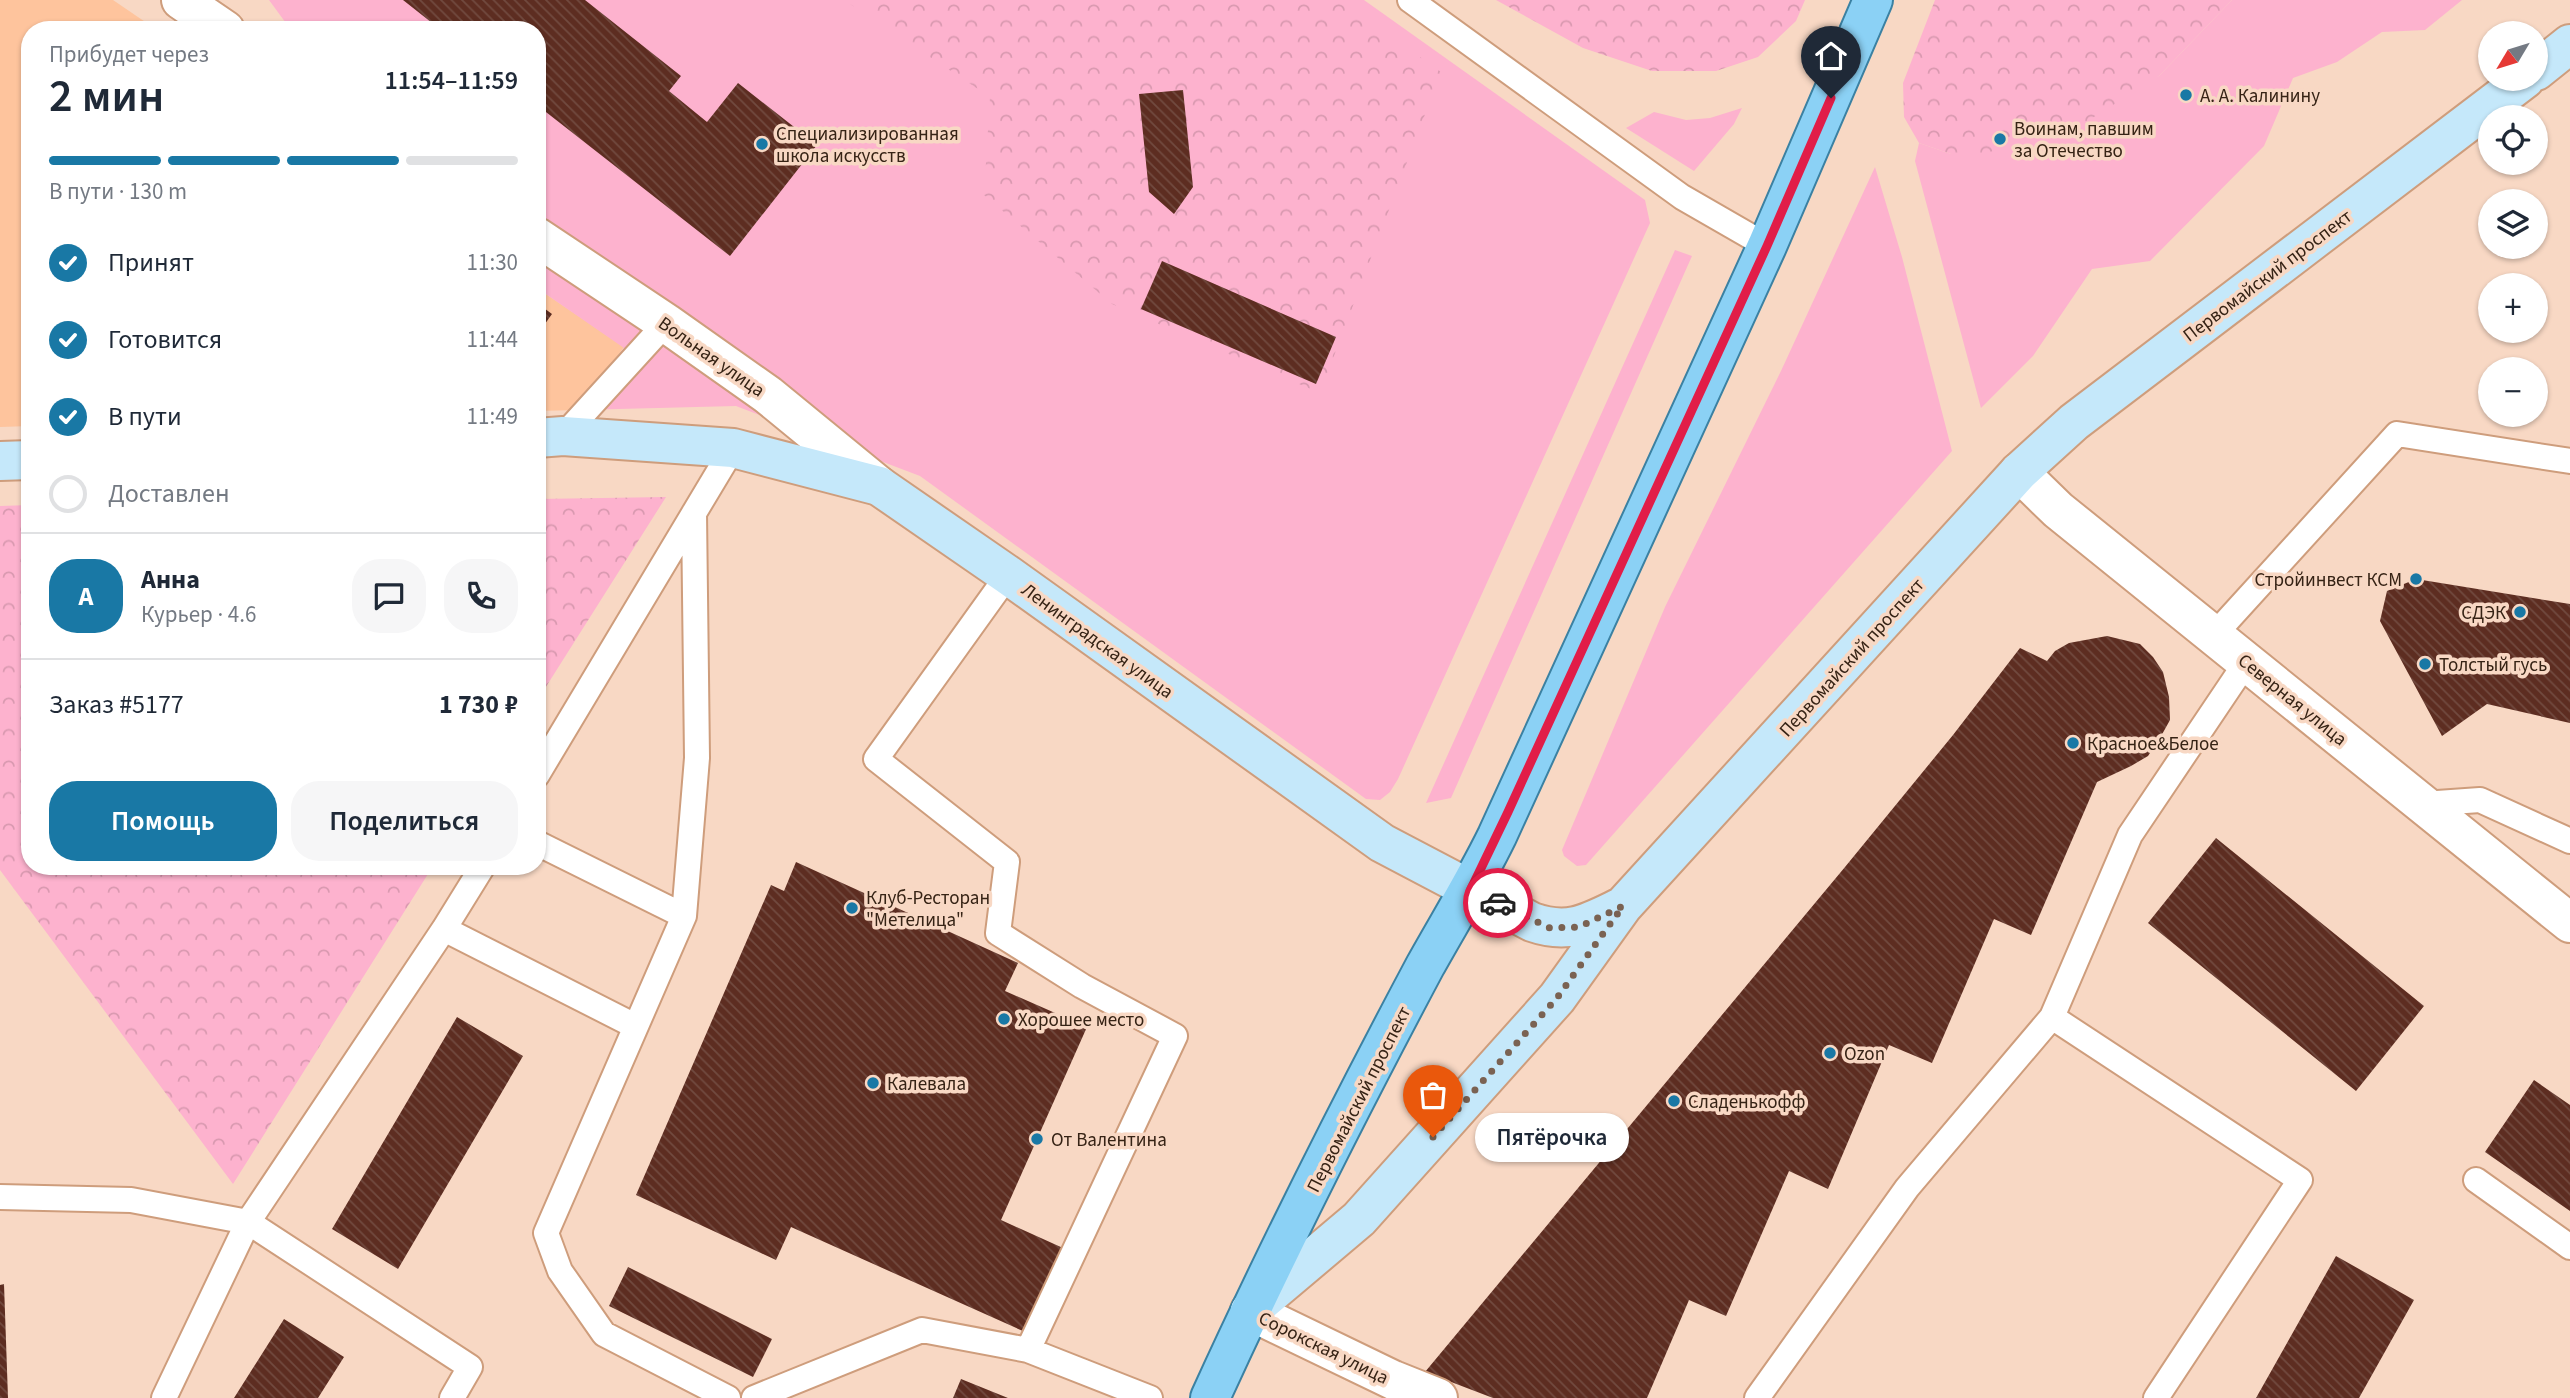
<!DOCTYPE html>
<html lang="ru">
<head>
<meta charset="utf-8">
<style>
	body { margin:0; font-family:"Source Sans 3",sans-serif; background:#f6f6f7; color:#1f2937; height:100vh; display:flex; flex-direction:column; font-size:26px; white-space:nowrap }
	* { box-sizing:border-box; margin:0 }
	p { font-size:23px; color:#747a83 }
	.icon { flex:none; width:38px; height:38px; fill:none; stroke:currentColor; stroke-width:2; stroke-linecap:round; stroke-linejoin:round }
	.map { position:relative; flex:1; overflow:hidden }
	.details { position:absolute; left:21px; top:21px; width:525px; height:854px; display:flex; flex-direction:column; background:#fff; border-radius:28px; box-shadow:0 2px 5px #0004 }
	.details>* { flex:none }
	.needle { width:46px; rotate:232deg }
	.fabs { position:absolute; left:2478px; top:21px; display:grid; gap:14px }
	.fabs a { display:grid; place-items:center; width:70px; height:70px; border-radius:50%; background:#fff; box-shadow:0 2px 5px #0004; font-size:35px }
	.pin { position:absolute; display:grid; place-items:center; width:60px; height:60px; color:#fff; margin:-72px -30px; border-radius:50% 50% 50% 0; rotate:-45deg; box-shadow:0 0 7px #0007 }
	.pin .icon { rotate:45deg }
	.courier { position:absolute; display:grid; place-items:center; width:70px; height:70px; margin:-35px; border:5px solid #e11d48; border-radius:50%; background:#fff; color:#222; box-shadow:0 2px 9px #0007 }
	.bubble { position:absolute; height:49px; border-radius:24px; background:#fff; box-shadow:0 2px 5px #0004; font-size:23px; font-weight:600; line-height:49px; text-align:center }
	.overview em { font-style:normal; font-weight:600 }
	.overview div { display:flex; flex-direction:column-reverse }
	.overview { display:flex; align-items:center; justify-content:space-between; height:119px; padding:0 28px }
	h1 { font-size:46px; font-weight:600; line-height:52px }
	.bar { display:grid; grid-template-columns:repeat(4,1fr); gap:10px 7px; align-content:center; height:84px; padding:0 28px }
	.bar i { height:9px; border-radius:5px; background:#e0e1e3 }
	.bar .selected { background:#1978a5 }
	.bar p { grid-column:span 4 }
	.line { display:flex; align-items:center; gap:18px; padding:0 28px; border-top:2px solid #e0e1e3 }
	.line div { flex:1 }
	.round { display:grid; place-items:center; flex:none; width:74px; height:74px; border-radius:28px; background:#f6f6f7 }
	ol { padding:0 28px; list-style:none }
	li { display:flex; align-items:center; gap:21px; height:77px }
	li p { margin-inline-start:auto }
	li .icon { padding:7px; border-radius:50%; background:#1978a5; color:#fff; stroke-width:4 }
	li:last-child { color:#747a83 }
	li i { width:38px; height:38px; border:4px solid #e0e1e3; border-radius:50% }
	.button { display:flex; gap:14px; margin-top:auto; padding:14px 28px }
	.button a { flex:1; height:80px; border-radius:28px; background:#1978a5; color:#fff; font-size:28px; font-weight:600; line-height:80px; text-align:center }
	.button a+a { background:#f6f6f7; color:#1f2937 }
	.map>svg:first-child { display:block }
	.built { fill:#fec49d }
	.grass { fill:#fdb2ce }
	.forest { fill:url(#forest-crowns) }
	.building { fill:url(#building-back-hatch) }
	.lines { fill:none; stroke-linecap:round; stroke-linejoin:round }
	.lane-casing { stroke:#ce9d7c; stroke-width:28 }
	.street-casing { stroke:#ce9d7c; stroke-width:42 }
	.secondary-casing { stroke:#ce9d7c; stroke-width:42 }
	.primary-casing { stroke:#3b81a2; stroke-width:42 }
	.lane { stroke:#fff; stroke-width:24 }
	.street { stroke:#fff; stroke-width:38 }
	.secondary { stroke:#c5e8fa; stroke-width:38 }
	.primary { stroke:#8bd1f5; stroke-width:38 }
	.done { stroke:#7a6252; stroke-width:7; stroke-dasharray:0 12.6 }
	.route { stroke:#e11d48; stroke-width:9 }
	.poi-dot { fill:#1978a5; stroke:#f8d8c4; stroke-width:2.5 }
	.labels { text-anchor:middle; stroke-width:7; stroke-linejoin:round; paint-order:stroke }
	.poi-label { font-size:19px; fill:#362315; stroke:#f8d8c4; text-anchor:start }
	.street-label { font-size:19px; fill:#362315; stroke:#f8d8c4 }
</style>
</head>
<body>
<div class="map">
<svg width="2570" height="1398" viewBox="0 0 2570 1398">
	<defs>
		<pattern id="forest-crowns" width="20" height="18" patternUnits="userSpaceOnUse" patternTransform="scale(1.75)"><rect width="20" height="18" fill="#fdb2ce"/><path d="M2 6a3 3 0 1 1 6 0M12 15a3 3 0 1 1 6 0" fill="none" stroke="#d999b0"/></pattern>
		<pattern id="building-back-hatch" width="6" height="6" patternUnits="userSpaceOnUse" patternTransform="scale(1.75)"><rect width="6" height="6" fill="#5d2d21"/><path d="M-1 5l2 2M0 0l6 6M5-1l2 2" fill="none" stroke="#714a3f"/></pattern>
	</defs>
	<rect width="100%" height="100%" fill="#f8d8c4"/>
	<path class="built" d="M0,0h113l44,30h-127v396l-30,1z
		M537,288l87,59 -45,63 -42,1z"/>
	<path class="grass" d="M269,0h1095l281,200 5,23 -252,556 -8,13 -10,8 -14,-1 -446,-323 -184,-70 -157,4 45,-62 -87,-60v-258h-246z
		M2232,0h230l-37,30 -43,2 -45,30 -44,16 -29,68 -114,115 -58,8 -59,87 -52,52 -66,-247 4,-18 32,11 208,-78z
		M1742,108l-8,16 -40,47 -68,-43 28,-16 32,8 24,-2z
		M1875,167l27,90 50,194 -366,414 -9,1 -13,-10 -2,-6 103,-243 116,-236z
		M1675,250l17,6 -241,542 -25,5z"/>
	<path class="forest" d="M844,0h496l101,72 -121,321 -208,-89 -128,-109 6,-98z
		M1496,0h309l-9,21 -38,36 -42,14h-64l-69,-23z
		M1935,0h297l-73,76 -81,51 -99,28 -28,-1 -32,-11 -15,-26 -1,-34z
		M666,497l-129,204v-202z
		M30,505v361h403l-200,318 -233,-314v-364z"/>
	<path class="building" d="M403,0h182l96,76 -12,15 38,31 31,-39 79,62 -87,111 -193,-151v-75h-96z
		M1183,90l10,97 -19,27 -25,-22 -10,-98z
		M1162,261l174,76 -20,47 -175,-75z
		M537,303l15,11 -15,21z
		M2416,579l154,25v119l-83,-19 -45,32 -62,-115 7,-30z
		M2107,636l33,8 13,13 10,15 6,25 1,23 -10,18 -12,18 -17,10 -34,16 -66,153 -37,-16 -62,144 -43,-18 -61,144 -39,-18 -63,145 -37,-16 -42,98h-154l-68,-26 420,-505 108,-132 67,-87 27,13 8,-10 14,-8z
		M2216,838l208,168 -68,85 -208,-168z
		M796,862l222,101 -13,28 82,36 -86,193 62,28 -38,84 -234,-105 -15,33 -140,-65 135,-310 13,6z
		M457,1017l66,39 -125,213 -66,-40z
		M2534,1080l36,25v106l-85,-59z
		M2336,1256l78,44 -55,98h-103z
		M628,1267l144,72 -19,38 -144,-71z
		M4,1284l4,114h-8v-113z
		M284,1319l60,38 -26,41h-84z
		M961,1379l47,19h-55z"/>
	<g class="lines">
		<defs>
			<path id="lane" d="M1410,0l272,197 85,49
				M563,436l103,-113
				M694,513l3,245 -13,158 -138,317 14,38 44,63 124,64
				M1008,575l-132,184 131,103 -9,71 84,53 93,50 -147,314
				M2215,634l182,-200 173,27
				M537,775l196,-327
				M2423,804l57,-4 90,41
				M537,843l147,73
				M444,929l191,97
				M2052,1017l248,163 -144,218
				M2476,1180l94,67
				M0,1197l131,3 117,22 222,145 -18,31
				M164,1398l84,-176 196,-293 39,-63
				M754,1398l168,-68 106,20 122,48
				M1757,1398l150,-210 145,-171 78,-182 117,-174"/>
			<path id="street" d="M181,0l44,30
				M537,237l129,86 102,72 111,91
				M2019,472l39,38 512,413
				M1250,1311l143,69 45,18"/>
			<path id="secondary" d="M2536,71l34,-27
				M537,438l26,-2 170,12 146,38 129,89 374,268 150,79c37,13 56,1 89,-15
				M0,461l30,-1
				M1250,1311l109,-92 198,-221 66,-92 396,-434 55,-50 451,-343"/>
			<path id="primary" d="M1210,1398c66,-145 140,-291 215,-432 24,-43 50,-85 72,-130l270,-590 106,-246"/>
		</defs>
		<use href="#lane" class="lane-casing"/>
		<use href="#street" class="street-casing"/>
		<use href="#secondary" class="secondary-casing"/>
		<use href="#primary" class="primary-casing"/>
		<use href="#lane" class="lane"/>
		<use href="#street" class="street"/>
		<use href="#secondary" class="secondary"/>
		<use href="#primary" class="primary"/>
	</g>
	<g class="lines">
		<path class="done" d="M1433,1137l124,-139 66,-92 -44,21 -29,1 -52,-25"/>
		<path class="route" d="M1498,903l-27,-14 37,-77 259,-566 64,-148"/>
	</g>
	<g class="poi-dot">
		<circle cx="2186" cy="95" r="7"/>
		<circle cx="2000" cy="139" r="7"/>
		<circle cx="762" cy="144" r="7"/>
		<circle cx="2416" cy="579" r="7"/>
		<circle cx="2520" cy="612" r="7"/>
		<circle cx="2425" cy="664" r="7"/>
		<circle cx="2073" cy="743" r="7"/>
		<circle cx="852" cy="908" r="7"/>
		<circle cx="1004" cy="1019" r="7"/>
		<circle cx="1830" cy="1053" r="7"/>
		<circle cx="873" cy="1083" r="7"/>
		<circle cx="1674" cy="1101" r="7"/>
		<circle cx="1037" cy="1139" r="7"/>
	</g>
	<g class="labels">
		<g class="poi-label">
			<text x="2200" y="102">А. А. Калинину</text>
			<text x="2014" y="135">Воинам, павшим<tspan x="2014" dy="22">за Отечество</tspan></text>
			<text x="776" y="140">Специализированная<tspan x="776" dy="22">школа искусств</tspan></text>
			<text x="2402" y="586" text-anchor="end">Стройинвест КСМ</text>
			<text x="2506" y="619" text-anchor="end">СДЭК</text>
			<text x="2439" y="671">Толстый гусь</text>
			<text x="2087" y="750">Красное&amp;Белое</text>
			<text x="866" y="904">Клуб-Ресторан<tspan x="866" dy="22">"Метелица"</tspan></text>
			<text x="1018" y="1026">Хорошее место</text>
			<text x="1844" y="1060">Ozon</text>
			<text x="887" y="1090">Калевала</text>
			<text x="1688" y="1108">Сладенькофф</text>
			<text x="1051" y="1146">От Валентина</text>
		</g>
		<g class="street-label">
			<text transform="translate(2267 275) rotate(-37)" y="7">Первомайский проспект</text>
			<text transform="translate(712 356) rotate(35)" y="7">Вольная улица</text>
			<text transform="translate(1098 640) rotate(36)" y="7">Ленинградская улица</text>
			<text transform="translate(1851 657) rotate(-48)" y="7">Первомайский проспект</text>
			<text transform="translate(2293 699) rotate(39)" y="7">Северная улица</text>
			<text transform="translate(1358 1099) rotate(-63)" y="7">Первомайский проспект</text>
			<text transform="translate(1324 1347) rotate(26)" y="7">Сорокская улица</text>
		</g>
	</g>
</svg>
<div class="fabs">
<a><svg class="needle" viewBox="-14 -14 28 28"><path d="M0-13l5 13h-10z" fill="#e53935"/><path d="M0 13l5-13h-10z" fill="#747a83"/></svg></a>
<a><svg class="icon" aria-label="locate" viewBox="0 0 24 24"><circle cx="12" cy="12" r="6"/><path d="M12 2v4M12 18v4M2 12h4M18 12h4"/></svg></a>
<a><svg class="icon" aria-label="layers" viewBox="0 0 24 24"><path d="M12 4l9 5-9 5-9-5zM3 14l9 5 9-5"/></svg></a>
<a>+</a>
<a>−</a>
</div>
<div class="pin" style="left:1433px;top:1137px;background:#ea580c"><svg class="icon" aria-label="bag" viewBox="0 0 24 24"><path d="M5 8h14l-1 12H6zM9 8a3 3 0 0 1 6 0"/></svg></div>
<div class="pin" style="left:1831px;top:98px;background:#1f2937"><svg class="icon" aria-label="home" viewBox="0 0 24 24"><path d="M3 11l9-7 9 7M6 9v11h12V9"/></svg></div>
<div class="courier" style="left:1498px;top:903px"><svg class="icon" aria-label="car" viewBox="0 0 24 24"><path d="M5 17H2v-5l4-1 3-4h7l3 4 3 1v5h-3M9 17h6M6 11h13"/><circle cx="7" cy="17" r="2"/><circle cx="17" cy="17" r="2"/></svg></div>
<div class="bubble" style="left:1475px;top:1113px;width:154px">Пятёрочка</div>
<section class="details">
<div class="overview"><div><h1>2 мин</h1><p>Прибудет через</p></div><em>11:54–11:59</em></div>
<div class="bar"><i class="selected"></i><i class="selected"></i><i class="selected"></i><i></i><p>В пути · 130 m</p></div>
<ol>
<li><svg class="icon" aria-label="check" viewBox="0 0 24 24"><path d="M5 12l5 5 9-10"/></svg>Принят<p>11:30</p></li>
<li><svg class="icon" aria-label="check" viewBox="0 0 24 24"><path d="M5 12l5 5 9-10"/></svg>Готовится<p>11:44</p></li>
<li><svg class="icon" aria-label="check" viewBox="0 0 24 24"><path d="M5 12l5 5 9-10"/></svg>В пути<p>11:49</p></li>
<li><i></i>Доставлен</li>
</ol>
<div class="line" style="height:126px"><b class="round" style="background:#1978a5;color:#fff">А</b><div><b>Анна</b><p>Курьер · 4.6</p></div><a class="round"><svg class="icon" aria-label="chat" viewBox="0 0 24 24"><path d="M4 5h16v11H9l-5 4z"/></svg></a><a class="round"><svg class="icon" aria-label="phone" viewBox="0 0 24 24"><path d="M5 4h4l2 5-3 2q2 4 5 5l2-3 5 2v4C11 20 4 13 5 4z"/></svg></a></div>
<div class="line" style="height:91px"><div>Заказ #5177</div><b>1 730 ₽</b></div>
<div class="button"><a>Помощь</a><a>Поделиться</a></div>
</section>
</div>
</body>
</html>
